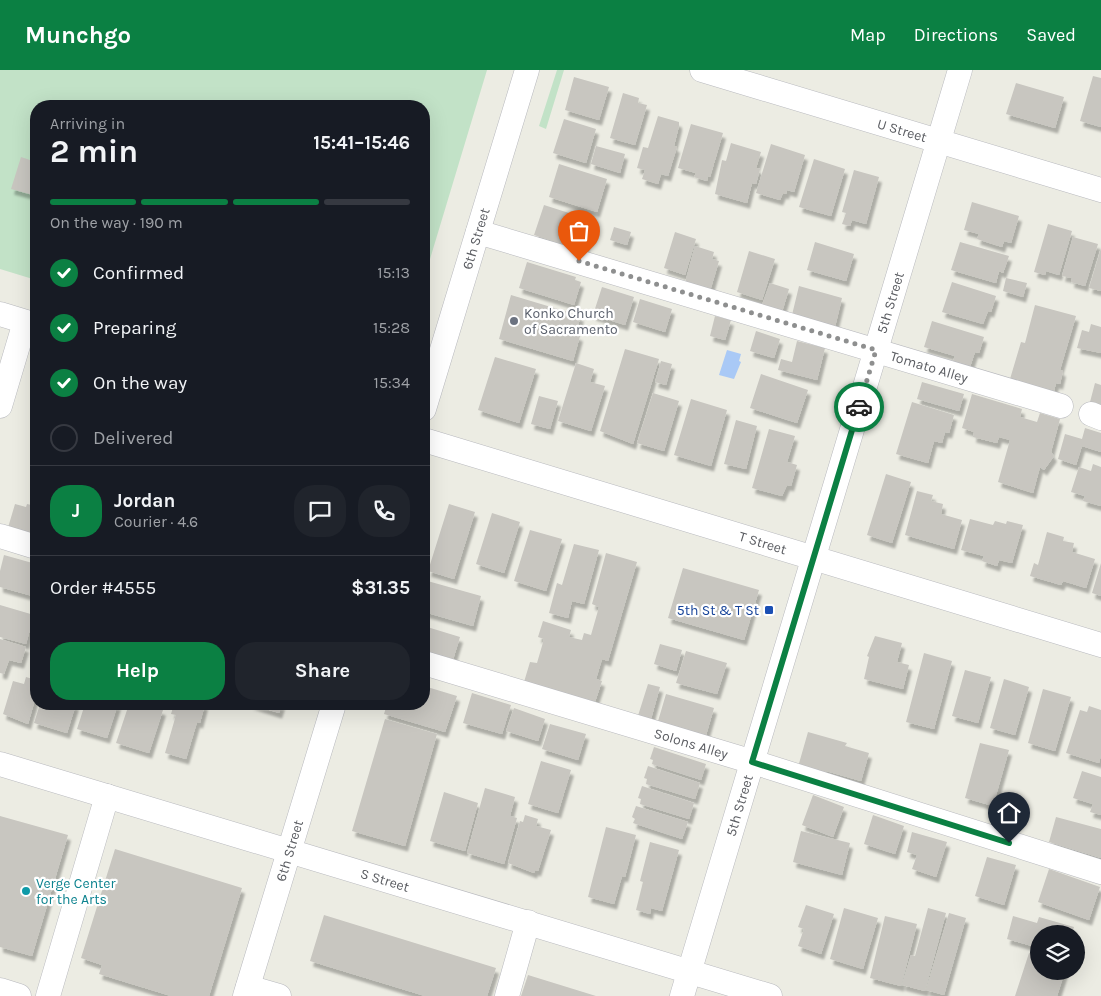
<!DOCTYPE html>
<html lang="en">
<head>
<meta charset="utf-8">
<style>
	body { margin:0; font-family:Karla,sans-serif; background:#20242c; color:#f1f3f6; height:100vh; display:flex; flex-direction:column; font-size:19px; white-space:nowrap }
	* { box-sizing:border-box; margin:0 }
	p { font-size:16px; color:#9ea1a6 }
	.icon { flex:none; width:28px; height:28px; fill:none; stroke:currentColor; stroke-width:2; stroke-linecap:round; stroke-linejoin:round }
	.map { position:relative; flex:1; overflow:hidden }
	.details { position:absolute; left:30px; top:30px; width:400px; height:610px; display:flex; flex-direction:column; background:#171b24; border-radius:20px; box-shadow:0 5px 20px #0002 }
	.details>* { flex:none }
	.controls { position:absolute; left:1030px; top:855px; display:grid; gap:10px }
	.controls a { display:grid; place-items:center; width:55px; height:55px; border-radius:50%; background:#171b24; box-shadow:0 5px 20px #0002; font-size:25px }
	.pin { position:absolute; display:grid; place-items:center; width:42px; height:42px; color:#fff; margin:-51px -21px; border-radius:50% 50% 50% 0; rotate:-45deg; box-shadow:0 0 5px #0007 }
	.pin .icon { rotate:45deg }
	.courier { position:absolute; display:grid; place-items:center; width:50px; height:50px; margin:-25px; border:4px solid #0b8043; border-radius:50%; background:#fff; color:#222; box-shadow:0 1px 6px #0007 }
	.headline em { font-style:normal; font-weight:700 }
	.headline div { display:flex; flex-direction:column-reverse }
	.headline { display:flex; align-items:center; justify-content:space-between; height:85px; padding:0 20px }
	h1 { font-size:32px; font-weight:700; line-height:38px }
	.bar { display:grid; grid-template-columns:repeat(4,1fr); gap:8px 5px; align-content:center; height:60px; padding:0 20px }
	.bar i { height:6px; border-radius:4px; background:#363941 }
	.bar .active { background:#0b8043 }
	.bar p { grid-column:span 4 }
	.line { display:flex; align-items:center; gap:12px; padding:0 20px; border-top:1px solid #363941 }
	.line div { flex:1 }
	.round { display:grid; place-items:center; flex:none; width:52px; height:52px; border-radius:20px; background:#20242c }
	ol { padding:0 20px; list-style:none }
	li { display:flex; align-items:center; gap:15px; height:55px }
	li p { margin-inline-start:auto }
	li .icon { padding:5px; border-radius:50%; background:#0b8043; color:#fff; stroke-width:4 }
	li:last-child { color:#9ea1a6 }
	li i { width:28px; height:28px; border:2px solid #363941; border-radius:50% }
	.cta { display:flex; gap:10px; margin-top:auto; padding:10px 20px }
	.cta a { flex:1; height:58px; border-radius:20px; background:#0b8043; color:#fff; font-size:20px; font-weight:700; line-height:58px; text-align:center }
	.cta a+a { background:#20242c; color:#f1f3f6 }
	header { display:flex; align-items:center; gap:30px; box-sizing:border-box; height:70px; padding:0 25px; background:#0b8043; color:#fff }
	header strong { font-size:24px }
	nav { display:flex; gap:28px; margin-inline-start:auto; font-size:18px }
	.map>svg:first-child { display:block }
	.green { fill:#c2e2c7 }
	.water { fill:#a9c9f6 }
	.building { fill:#c8c6c0; filter:url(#shadow) }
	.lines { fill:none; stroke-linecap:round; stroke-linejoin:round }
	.minor-casing { stroke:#b8b9be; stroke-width:25 }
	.minor { stroke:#fff; stroke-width:24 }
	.done { stroke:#8e8f8f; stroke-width:5; stroke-dasharray:0 9 }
	.route { stroke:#0b8043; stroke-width:6 }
	.worship-dot { fill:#6b7280; stroke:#fff; stroke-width:2 }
	.transit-dot { fill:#1a4fb4; stroke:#fff; stroke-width:2 }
	.culture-dot { fill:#0f9aa8; stroke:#fff; stroke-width:2 }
	.labels { text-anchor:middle; stroke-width:4.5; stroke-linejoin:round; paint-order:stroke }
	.street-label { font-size:14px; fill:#5b5d62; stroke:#fff }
	.worship-label { font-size:14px; fill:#5b616d; stroke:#fff; text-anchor:start }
	.transit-label { font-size:14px; fill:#164399; stroke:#fff; text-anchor:end }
	.culture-label { font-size:14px; fill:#0d838f; stroke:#fff; text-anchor:start }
</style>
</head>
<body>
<header>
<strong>Munchgo</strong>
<nav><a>Map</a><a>Directions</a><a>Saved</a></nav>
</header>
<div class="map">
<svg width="1101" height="926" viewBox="0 0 1101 926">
	<defs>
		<filter id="shadow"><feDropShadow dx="3" dy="5.5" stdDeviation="1" flood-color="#0004"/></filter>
	</defs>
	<rect width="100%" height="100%" fill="#ecece3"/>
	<path class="green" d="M0,0h487l-63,209v-173h-388v174l-36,-11z
		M557,0h7l-18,59 -7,-3z"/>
	<path class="water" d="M727,280l14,4 -2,7 2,1 -7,17 -15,-4z"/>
	<path class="building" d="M1093,6l8,2v49l-21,-6z
		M574,7l35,10 -10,33 -34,-10z
		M1016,13l48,14 -9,31 -49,-14z
		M623,23l16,5 -1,5 9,2 -12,40 -25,-7z
		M658,46l21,6v4l-5,20 3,1 -9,29 -7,-2 -3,10 -16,-5 3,-9 -8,-2 6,-21 5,1z
		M564,49l32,10 -10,34 -33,-10z
		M691,54l32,9 -13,44 -2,-1 -1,5 -13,-4 2,-4 -18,-5z
		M731,73l30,9 -5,16 4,1 -4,15 -4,-1 -5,20 -32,-9 7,-34 4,1z
		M771,74l34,11 -11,37 -7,-2 -1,4 -3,-1 -3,7 -24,-7z
		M596,76l29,8 -5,19 -29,-9z
		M21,87l15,5v39l-3,-6 -22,-6z
		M814,89l31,10 -14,47 -32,-9z
		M559,94l48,15 -10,33 -48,-15z
		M854,100l25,7 -13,47 -14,-4 -2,6 -8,-2 4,-11 -4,-1z
		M972,132l47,14 -8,27 -7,-2 -2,6 -25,-8 2,-5 -15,-4z
		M544,135l50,16 -10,30 -50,-16z
		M1048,154l24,7 -13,44 -13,-4 -1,4 -11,-3z
		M614,157l17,5 -4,13 -17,-5z
		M675,162l21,7 -11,36 -21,-7z
		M1073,167l25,7 -13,42 -14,-4 1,-4 -10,-2z
		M815,172l39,12 -8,27 -39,-11z
		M960,172l49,14 -6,17 -4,-2 -3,12 -45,-13z
		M695,176l19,6 -2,7 7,2 -9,30 -25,-8z
		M1101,178v43l-12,-3z
		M749,181l26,8 -13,41 -25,-8z
		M527,192l49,15 -1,3 6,2 -7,23 -55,-17z
		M1006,208l21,5 -4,14 -20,-6z
		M952,212l44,14 -5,16 -3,-1 -5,13 -41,-12z
		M770,213l19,6 -7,23 -20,-7z
		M799,216l43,12 -7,29 -43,-12z
		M602,217l32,10 -9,28 -32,-10z
		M511,225l70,21 -6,18 5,2 -7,25 -74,-22z
		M640,229l32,10 -7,23 -32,-10z
		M1035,235l41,11 -16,54 3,1 -3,13 -4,-1 -2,8 -44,-12 11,-37 4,1z
		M715,246l16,4 -6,20 -15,-4z
		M932,251l52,16 -5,16 -4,-1 -5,15 -17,-6 2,-5 -31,-9z
		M1091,254l10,3v26l-24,-5 5,-18 7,2z
		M756,261l24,8 -6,19 -24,-7z
		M797,271l28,7 -8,32 -39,-10 3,-11 11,3z
		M625,279l34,10 -26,85 -33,-13z
		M495,287l41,12 -17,54 -41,-13z
		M661,291l11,3 -6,21 -11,-3z
		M576,293l18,6 -4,13 15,4 -14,45 -33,-10z
		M761,304l47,16 -11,33 -47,-15z
		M922,312l42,12 -5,17 -42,-12z
		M1095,313l6,2v20l-11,-3z
		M653,323l26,8 -15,50 -27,-8z
		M972,324l50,15 -2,8 17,5 3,-9 20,6 -9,33 3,4 -10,14 -4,-3 -7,26 -35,-11 12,-42 -11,-3 -2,6 -24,-6 1,-5 -12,-4z
		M539,326l19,5 -8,28 -19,-5z
		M691,329l36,11 -16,56 -37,-11z
		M912,332l42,13 -5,18 -4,-1 -3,11 -8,-2 -6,22 -32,-9z
		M736,350l21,6 -11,43 -22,-5z
		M1085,358l16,5v19l-19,-6 -6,19 -18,-6 7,-25 17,5z
		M769,359l26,7 -8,26 10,3 -6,21 -4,-1 -5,11 -30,-8z
		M1093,394l8,3v39l-18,-5 2,-5 -14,-4 8,-25 12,4z
		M886,404l25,8 -19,61 -25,-8z
		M917,421l16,4 -2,6 12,3 -2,10 21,6 -8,29 -49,-14z
		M15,434l11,3 1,-3 9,2v34l-29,-9z
		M449,434l26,8 -21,67 -26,-8z
		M492,443l28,9 -16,51 -28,-9z
		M970,449l23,6 2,-4 11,3 1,-3 16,4 -11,38 -13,-3 -2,6 -15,-5 2,-5 -23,-6z
		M530,460l32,9 -16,52 -32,-10z
		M1047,462l17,5 -1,4 11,2 -2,9 23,7 -9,29 -23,-7 -2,4 -31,-9 4,-13 4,2z
		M574,474l25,6 -15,54 -12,-3 -4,17 -19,-5 8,-30 5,2z
		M606,483l31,9 -29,99 -6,-2 -6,20 6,2 -7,21 -71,-20 6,-20 7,1 7,-24 -6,-2 5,-16 28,9 -2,7 13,3 2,-7 7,2 8,-28 -7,-3z
		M4,485l32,9v33l-36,-10v-16z
		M1101,493v33l-9,-3z
		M683,498l76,22 -15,50 -76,-22z
		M424,510l57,16 -8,30 -49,-14z
		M0,535l34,10 -8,29 -26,-7z
		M424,556l36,11 -9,29 -27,-8z
		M875,566l27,7 -5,19 12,3 -6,24 -39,-10 5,-22 -2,-1z
		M0,569l26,8 -5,16 -12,-3 -5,14 -4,-1z
		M660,574l22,6 -6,21 -22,-7z
		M686,581l41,12 -10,31 -41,-11z
		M924,583l28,8 -18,68 -28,-7z
		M965,600l26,7 -13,46 -26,-7z
		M26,607l10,3v16l-8,28 -25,-10 10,-33 11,3z
		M1004,609l25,8 -14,48 -25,-7z
		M648,614l12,3 -11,39 -13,-4z
		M424,616l33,10 -12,36 -61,-18 3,-10h37z
		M1043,619l28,8 -16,54 -27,-8z
		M472,623l39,12 -9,29 -39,-11z
		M666,624l48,14 -10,34 -48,-14z
		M40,634h36l-9,29 -33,-10z
		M85,634h33l-11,34 -30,-9z
		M129,634h12l22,6 -14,43 -33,-10z
		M174,634h31l-5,19 -3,-1 -11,37 -21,-6 11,-38 -5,-1z
		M250,634h32l-3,9z
		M1089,636l12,4v45l-2,8 -33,-10 14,-43 7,2z
		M514,638l31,11 -7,22 -32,-10z
		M385,649l52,15 -32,112 -53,-15z
		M550,654l36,10 -8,26 -36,-11z
		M808,662l39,11 -2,3 24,7 -8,28 -35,-10 -1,4 -27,-8z
		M980,673l29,7 -16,56 -28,-8z
		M654,677l52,17 -5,16 -49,-16 1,-4 -3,-1z
		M541,691l30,9 -13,43 -30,-9z
		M648,696l52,17 -5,16 -49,-15 1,-5 -3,-1z
		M1082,701l19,6v38l-11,-3 3,-8 -20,-6z
		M642,716l52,17 -5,16 -49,-15 1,-5 -3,-1z
		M485,718l30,9 -5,19 7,2 -13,46 -37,-11z
		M444,722l34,11 -13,48 -35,-10z
		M813,725l31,12 -11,30 -31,-12z
		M636,736l52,16 -6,17 -49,-16 2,-4 -3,-2z
		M525,745l13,4 -2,7 15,4 -13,41 -3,-1 -1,3 -26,-10 12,-42 3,1z
		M873,745l31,11 -9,28 -31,-10z
		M0,746l68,19 -36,121 -32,-9z
		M1056,747l45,12v29l-52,-16z
		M606,757l30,8 -11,42 -3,-1 -8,28 -26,-7z
		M801,761l49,12 -8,32 -49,-13z
		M912,762l35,10 -11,35 -24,-8 5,-14 -10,-3z
		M650,772l29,8 -17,61 -11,-3 -1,6 -14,-4 7,-28 -3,-1z
		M115,779l127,39 -33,108h-38l-72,-22 3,-9 -21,-7z
		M987,787l29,8 -12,40 -29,-9z
		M1049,799l51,18 -11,33 -51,-18z
		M806,835l28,9 -13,40 -23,-8 6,-17 -6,-2z
		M844,838l34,10 -15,51 -33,-10z
		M928,838l18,5 -21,78 -23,-6 9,-30 4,1z
		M949,843l17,5 -22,77 -18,-5z
		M324,845l172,53 -9,28h-62l-115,-35z
		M885,846l32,8 -16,62 -31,-8z
		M1013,846l24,7 2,-6 35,10 -2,7h-33v14l-32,-9z
		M1029,883l10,3v15h26l-8,25h-42z
		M528,905l68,21h-75z"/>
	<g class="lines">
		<defs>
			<g id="minor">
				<path id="s1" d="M702,0l399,120"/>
				<path id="s2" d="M478,162l583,174"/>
				<path d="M0,244l36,11"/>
				<path d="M0,336l25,-84"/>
				<path id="s3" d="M424,339l103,-339"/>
				<path d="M1091,344l10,4"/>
				<path id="s4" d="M424,370l677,205"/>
				<path d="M0,466l36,11"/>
				<path id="s5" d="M424,593l329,99 348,110"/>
				<path id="s6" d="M0,694l770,232"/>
				<path d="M248,917l31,9"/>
				<path d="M0,920l19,6"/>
				<path d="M48,926l59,-200"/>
				<path id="s7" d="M245,926l89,-292"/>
				<path d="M507,926l21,-74"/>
				<path id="s8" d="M682,926l278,-926"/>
			</g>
		</defs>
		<use href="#minor" class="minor-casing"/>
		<use href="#minor" class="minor"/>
	</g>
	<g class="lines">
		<path class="done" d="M579,191l297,89 -17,57"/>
		<path class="route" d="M859,337l-107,355 257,81"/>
	</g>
	<circle class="worship-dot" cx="514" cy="251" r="5"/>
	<rect class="transit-dot" x="764" y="535" width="10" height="10" rx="2.5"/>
	<circle class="culture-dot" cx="26" cy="821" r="5"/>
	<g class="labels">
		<g class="street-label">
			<text dy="5" stroke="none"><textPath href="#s1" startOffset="209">U Street</textPath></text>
			<text dy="5" stroke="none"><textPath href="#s3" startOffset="178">6th Street</textPath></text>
			<text dy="5" stroke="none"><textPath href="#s8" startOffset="724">5th Street</textPath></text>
			<text dy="5" stroke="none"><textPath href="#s2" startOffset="471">Tomato Alley</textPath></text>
			<text dy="5" stroke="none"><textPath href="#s4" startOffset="354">T Street</textPath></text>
			<text dy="5" stroke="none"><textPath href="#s5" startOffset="279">Solons Alley</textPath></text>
			<text dy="5" stroke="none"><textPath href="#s8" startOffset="199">5th Street</textPath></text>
			<text dy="5" stroke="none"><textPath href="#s7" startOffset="152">6th Street</textPath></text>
			<text dy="5" stroke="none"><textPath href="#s6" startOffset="402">S Street</textPath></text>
		</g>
		<g class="worship-label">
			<text x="524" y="248">Konko Church<tspan x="524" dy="16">of Sacramento</tspan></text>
		</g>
		<g class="transit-label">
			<text x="759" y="545">5th St &amp; T St</text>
		</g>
		<g class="culture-label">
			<text x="36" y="818">Verge Center<tspan x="36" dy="16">for the Arts</tspan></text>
		</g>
	</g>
</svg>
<div class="controls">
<a><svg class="icon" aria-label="layers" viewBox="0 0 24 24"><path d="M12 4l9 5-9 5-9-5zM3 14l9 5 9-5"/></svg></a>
</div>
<div class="pin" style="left:579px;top:191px;background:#ea580c"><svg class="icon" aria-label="bag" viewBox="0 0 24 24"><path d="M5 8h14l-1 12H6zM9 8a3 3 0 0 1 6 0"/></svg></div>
<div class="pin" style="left:1009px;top:773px;background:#1f2937"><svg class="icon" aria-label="home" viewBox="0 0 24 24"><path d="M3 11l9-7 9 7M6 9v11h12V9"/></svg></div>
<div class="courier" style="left:859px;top:337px"><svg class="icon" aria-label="car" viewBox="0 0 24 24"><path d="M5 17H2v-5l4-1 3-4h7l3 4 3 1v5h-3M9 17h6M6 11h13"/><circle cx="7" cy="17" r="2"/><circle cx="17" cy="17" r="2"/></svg></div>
<section class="details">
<div class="headline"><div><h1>2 min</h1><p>Arriving in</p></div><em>15:41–15:46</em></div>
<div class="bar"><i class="active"></i><i class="active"></i><i class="active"></i><i></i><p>On the way · 190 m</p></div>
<ol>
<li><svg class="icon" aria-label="check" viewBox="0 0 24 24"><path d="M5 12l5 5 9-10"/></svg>Confirmed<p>15:13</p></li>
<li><svg class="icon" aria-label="check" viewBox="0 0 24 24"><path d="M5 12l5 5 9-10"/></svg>Preparing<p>15:28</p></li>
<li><svg class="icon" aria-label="check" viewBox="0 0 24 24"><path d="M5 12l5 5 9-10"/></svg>On the way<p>15:34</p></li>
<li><i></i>Delivered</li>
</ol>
<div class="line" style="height:90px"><b class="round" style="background:#0b8043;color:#fff">J</b><div><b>Jordan</b><p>Courier · 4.6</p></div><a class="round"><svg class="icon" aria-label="chat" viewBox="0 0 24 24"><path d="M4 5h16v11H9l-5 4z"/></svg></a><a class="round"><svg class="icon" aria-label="phone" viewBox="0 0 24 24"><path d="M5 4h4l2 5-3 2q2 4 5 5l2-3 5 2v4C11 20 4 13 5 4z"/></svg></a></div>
<div class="line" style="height:65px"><div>Order #4555</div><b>$31.35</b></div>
<div class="cta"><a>Help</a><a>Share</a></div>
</section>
</div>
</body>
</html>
